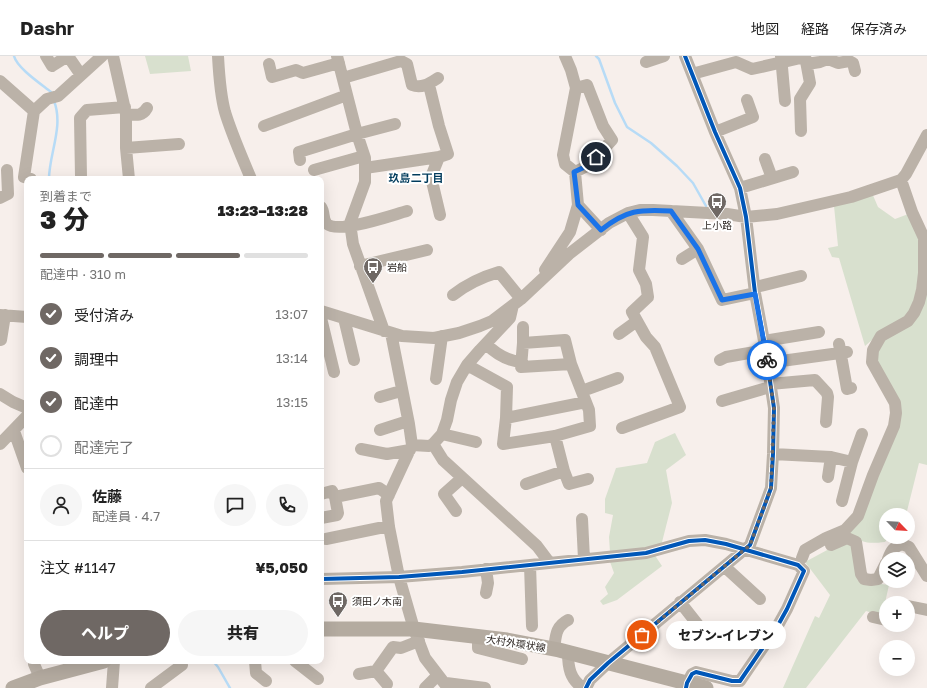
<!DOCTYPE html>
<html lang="ja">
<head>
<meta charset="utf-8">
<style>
	body { margin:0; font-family:"Golos Text","Noto Sans JP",sans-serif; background:#f6f6f6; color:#222; height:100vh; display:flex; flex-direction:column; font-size:15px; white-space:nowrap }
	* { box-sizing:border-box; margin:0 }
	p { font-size:13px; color:#767676 }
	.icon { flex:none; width:22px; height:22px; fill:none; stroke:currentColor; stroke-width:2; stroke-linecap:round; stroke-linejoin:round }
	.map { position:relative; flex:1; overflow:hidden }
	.side { position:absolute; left:24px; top:120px; width:300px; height:488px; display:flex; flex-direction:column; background:#fff; border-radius:8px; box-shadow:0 4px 16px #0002 }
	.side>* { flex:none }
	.needle { width:26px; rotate:115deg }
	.buttons { position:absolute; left:879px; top:452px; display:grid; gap:8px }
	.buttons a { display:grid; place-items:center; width:36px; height:36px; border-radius:50%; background:#fff; box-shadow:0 4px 16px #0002; font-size:20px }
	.pin { position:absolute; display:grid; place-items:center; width:34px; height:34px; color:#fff; margin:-17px; border:2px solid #fff; border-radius:50%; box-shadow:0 1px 4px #0007 }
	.courier { position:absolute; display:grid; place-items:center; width:40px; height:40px; margin:-20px; border:3px solid #1a73e8; border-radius:50%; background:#fff; color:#222; box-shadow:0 1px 5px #0007 }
	.bubble { position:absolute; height:28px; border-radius:14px; background:#fff; box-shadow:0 4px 16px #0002; font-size:13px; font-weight:800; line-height:28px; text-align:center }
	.overview em { font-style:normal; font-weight:800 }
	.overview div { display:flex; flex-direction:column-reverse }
	.overview { display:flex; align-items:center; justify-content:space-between; height:68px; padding:0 16px }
	h1 { font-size:26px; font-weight:800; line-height:30px }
	.bar { display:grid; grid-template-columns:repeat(4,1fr); gap:6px 4px; align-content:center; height:48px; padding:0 16px }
	.bar i { height:5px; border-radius:3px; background:#e0e0e0 }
	.bar .active { background:#6f6864 }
	.bar p { grid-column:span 4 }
	.line { display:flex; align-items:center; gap:10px; padding:0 16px; border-top:1px solid #e0e0e0 }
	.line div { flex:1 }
	.round { display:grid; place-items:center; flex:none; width:42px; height:42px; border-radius:21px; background:#f6f6f6 }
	ol { padding:0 16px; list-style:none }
	li { display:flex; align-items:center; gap:12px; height:44px }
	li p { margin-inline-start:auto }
	li .icon { padding:4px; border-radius:50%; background:#6f6864; color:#fff; stroke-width:4 }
	li:last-child { color:#767676 }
	li i { width:22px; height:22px; border:2px solid #e0e0e0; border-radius:50% }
	.button { display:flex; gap:8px; margin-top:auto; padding:8px 16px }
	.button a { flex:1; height:46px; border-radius:24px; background:#6f6864; color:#fff; font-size:16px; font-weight:800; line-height:46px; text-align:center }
	.button a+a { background:#f6f6f6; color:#222 }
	header { display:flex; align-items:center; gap:24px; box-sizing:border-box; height:56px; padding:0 20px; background:#fff; border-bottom:1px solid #e0e0e0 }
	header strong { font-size:19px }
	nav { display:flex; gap:22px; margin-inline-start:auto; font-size:14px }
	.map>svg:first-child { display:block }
	.green { fill:#d8e0ce }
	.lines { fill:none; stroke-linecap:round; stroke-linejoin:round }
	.stream { stroke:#b7dbf6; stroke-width:2.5 }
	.minor { stroke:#bbb2a8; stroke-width:12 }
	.major { stroke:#b4aba0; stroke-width:15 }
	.cycleway-casing { stroke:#fff; stroke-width:6 }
	.cycleway { stroke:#0057b8; stroke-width:4 }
	.done { stroke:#6f6864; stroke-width:4; stroke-dasharray:0 7.2 }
	.route { stroke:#1a73e8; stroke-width:5 }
	.labels { text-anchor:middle; stroke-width:4; stroke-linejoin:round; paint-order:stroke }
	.poi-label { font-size:10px; fill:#261f1b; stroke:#fff; text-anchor:start }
	.street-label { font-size:10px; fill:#261f1b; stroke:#fff }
	.neighbourhood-label { font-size:11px; font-weight:bold; fill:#003b5c; stroke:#fff }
</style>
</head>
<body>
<header>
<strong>Dashr</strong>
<nav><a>地図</a><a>経路</a><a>保存済み</a></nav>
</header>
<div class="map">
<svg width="927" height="632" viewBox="0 0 927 632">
	<rect width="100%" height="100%" fill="#f7efeb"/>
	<path class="green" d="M145,0h43l3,15 -41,3z
		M872,137l6,14 17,12 16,-6 9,24 1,21 -8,53 -34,23 -14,12 -26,-88 -7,-1 -4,-9 10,-2 -4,-40z
		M927,222v187l-8,-2 -13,52h-20v22h3l-4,5c-17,2 -22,1 -37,-8l50,-120 -25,-52 9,-24 26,-16z
		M675,377l11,22 -20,15 6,33 -11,43 -51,6 -1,-15 4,-22 -8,-2v-14l11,-31 31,-5 8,-21z
		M842,486l9,2 7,37 31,4 -7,31 -16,-5 -60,77h-23l32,-72 4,2 11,-23 -25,-33z
		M654,498l8,12 -45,34 -14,5 -3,-4 8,-7 -3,-7 9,-14 -5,-14z"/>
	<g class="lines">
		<path class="stream" d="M14,0c3,12 27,28 37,36l1,2
			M596,0l3,3 16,44 12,24 24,16 26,23 16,17 13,23
			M49,123c0,-25 15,-53 5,-78
			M213,605l5,6 12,21"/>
		<path class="minor" d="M46,0l6,10 16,-10
			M68,0l13,19
			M113,0l13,58v34l3,31
			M218,0c1,18 2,38 7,56 7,23 17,45 26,67
			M337,0l20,78 8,24v24l-15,41 3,21 31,87
			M781,0l4,45
			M646,6l18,-6
			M269,8l3,13 24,-7 7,3 36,-10
			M807,8l13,-2 8,-3 10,4 11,-2 4,2 2,8
			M692,18l44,-12 16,7 53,-12
			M343,22l58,-17 6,3 5,21c10,4 18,-2 26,-7
			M0,25l34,30
			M126,58c9,1 16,3 21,-6
			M264,70l83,-31
			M801,75l-1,-32 10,-16 -5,-27
			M715,76l38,-15 -6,-17
			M126,92l53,-4
			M439,101l-8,20 9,38
			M765,103l7,19
			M300,104l-1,-8 58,-18 38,-10
			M365,112l74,-11 9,-3 -9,-28 -9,-37
			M314,114l50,-14
			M575,116l14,-7 23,-25 -9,-14 -16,-41 -11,3
			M81,121l-1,-59 7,-8 38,-3
			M31,123l-7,-2 10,-66 13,-12 11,-3 44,-40
			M740,132l53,-16
			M0,142l8,-4 -1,-24
			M578,149l23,25
			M321,151c4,5 1,12 6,17 12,10 65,-9 80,-13
			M671,155l27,38 24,51 33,-7
			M682,203l16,-10
			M360,210l67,-16
			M545,214l25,-38 8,-27 -3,-33 -10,-8 -2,-9 13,-67 -5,-18 -6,-14
			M756,231l45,-11
			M453,239c14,-11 29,-18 46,-23l22,27
			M321,255l81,25 32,2 25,-5 21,-7 12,-5 29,-22 48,-45 40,-31 19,-10 12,-3h13l74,4 19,3 31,-3 74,-17 50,-17 5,-6 21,-39
			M0,259l27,2
			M321,262l13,54
			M344,262l10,42
			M523,271v16l-2,24 50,-3
			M391,277l18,91 3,21 -26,56 3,26 10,50 15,52 11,29 23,30
			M619,278l18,-13
			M1,284l4,-25
			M764,285l55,-9
			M486,288c9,9 22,17 36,18
			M839,288l8,45 4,-1
			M720,304l6,-3 40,-7
			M767,307l80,-11
			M467,309l40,22 -1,31 -3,26 52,-8 35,-10 -1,-16 -18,-46 -6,-24 -42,3
			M436,323l6,-43
			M770,328l45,-4 12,13 1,4 -2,25
			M582,335l36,-13
			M0,338l13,8 14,6
			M380,341l21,-6
			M722,345l48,-14
			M506,362l80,-16
			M622,372l58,-21 -25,-60 -9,-10 -14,-25 16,-15 -2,-13 -7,-14 4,-33 -15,-24
			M380,374l28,-9
			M14,375l13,37
			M442,378l34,8
			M555,380l9,35 5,13 19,-5
			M0,388l27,-28
			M433,388l10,16 94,86 12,16
			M412,389l17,1 4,-2 9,-10 5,-14 4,-20 6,-18 10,-17 13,-15 30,-32 3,-13
			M361,393l26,5 23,-4
			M773,398l58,3 21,5
			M828,421l3,-20
			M526,428l38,-13
			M321,438l11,-3 3,6
			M842,445l10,-39 10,-28
			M456,455l-12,-17 18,-16
			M321,462l16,-3 1,-2 -3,-16 44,-9 10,7
			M582,463l2,40
			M326,483l63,-13
			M831,489l16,-7 9,4 5,32 3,5 7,1 7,-1 8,-16
			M802,502l3,-8 21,-12 19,-8 13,-14 15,-41 21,-49 2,-13 -1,-10 -23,-41 1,-12 8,-14 27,-15 6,-8 5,-11 3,-12 2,-17v-35l-12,-26 -11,-32
			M888,503c3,-8 5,-12 14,-15l7,3 18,29
			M530,509l2,61
			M725,511l35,32
			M486,513l2,14 -2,10
			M321,523l78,-2 63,-5 184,-19 43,-12 16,-1 21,4 72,21 6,6 -17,38 -10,18 -37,54h-8l-36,-9 -4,2 -5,9 -1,5
			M680,546l26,33
			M908,550l19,4
			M873,561l13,3
			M478,581v11l44,11
			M554,593c2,-13 1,-22 14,-29
			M568,596c0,16 2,27 15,36
			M35,605l-1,3 6,14
			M255,605l1,12 10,8
			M295,605l23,18
			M376,615l11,13
			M359,618l17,-3 17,-24 8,1 18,-7
			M446,627l39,5
			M112,632l2,-27
			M151,632l31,-23
			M425,632l13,-13
			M586,632l4,-8 18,-17 142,-118 21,-57 2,-34 1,-46 -10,-67 -9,-48 -9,-76 -6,-29 -25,-56 -30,-76"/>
		<path class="major" d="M321,573h93l93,11 52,10 147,38
			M13,632l27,-10 64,-17"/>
		<defs>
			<path id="cycleway" d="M321,523l78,-2 63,-5 184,-19 43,-12 16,-1 21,4 72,21 6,6 -17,38 -10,18 -37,54h-8l-36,-9 -4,2 -5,9 -1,5
				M586,632l4,-8 18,-17 142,-118 21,-57 2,-34 1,-46 -10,-67 -9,-48 -9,-76 -6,-29 -25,-56 -30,-76"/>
		</defs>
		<use href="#cycleway" class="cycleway-casing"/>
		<use href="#cycleway" class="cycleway"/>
	</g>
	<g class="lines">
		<path class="done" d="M642,579l108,-90 21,-57 3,-80 -7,-48"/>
		<path class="route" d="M596,101l-7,8 -15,7 4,33 23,25c25,-20 39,-21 70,-19l27,38 24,51 33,-6 12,66"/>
	</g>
	<defs>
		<symbol id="bus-pin" viewBox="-11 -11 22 30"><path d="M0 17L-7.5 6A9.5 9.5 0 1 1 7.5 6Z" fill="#6f6864" stroke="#fff"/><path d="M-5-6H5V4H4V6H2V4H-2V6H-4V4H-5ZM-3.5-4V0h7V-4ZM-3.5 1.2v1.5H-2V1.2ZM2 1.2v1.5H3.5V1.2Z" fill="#fff"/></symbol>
	</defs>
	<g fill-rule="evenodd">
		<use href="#bus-pin" x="706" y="135" width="22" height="30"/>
		<use href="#bus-pin" x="362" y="200" width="22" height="30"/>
		<use href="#bus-pin" x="327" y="534" width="22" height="30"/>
	</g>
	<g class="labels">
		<g class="poi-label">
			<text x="717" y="173" text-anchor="middle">上小路</text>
			<text x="387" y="215">岩船</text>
			<text x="352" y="549">須田ノ木南</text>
		</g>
		<g class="street-label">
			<text transform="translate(516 587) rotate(9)" y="4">大村外環状線</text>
		</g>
		<g class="neighbourhood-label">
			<text x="416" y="126">玖島二丁目</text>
		</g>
	</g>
</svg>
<div class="buttons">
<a><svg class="needle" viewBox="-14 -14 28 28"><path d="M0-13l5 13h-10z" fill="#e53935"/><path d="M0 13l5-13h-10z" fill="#767676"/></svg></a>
<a><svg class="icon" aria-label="layers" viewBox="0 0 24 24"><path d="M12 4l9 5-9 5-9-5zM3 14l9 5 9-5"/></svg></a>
<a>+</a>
<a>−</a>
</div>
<div class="pin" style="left:642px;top:579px;background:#ea580c"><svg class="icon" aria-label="bag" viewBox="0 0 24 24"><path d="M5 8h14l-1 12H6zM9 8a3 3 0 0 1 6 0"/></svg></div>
<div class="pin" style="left:596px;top:101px;background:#1f2937"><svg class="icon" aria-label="home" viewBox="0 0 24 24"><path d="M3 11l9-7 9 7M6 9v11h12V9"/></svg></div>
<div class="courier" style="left:767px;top:304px"><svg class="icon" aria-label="bike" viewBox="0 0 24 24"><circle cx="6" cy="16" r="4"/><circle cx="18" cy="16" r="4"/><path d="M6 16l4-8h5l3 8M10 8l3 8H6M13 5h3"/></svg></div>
<div class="bubble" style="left:666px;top:565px;width:120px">セブン-イレブン</div>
<section class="side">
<div class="overview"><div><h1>3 分</h1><p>到着まで</p></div><em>13:23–13:28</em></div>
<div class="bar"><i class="active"></i><i class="active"></i><i class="active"></i><i></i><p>配達中 · 310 m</p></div>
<ol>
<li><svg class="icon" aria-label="check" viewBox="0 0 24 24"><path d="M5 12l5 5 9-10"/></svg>受付済み<p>13:07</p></li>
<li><svg class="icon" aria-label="check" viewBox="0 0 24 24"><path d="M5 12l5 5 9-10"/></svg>調理中<p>13:14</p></li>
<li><svg class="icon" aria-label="check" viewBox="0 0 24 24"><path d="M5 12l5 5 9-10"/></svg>配達中<p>13:15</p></li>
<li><i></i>配達完了</li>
</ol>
<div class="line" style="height:72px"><a class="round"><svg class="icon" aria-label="person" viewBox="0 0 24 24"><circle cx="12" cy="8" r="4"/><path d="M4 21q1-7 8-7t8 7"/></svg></a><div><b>佐藤</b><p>配達員 · 4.7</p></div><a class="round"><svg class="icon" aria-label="chat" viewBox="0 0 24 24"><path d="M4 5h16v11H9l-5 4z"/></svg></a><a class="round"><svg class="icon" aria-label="phone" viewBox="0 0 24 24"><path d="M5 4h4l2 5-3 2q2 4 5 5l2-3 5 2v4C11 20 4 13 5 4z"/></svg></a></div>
<div class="line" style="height:52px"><div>注文 #1147</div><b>¥5,050</b></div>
<div class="button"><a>ヘルプ</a><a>共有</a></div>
</section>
</div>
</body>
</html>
